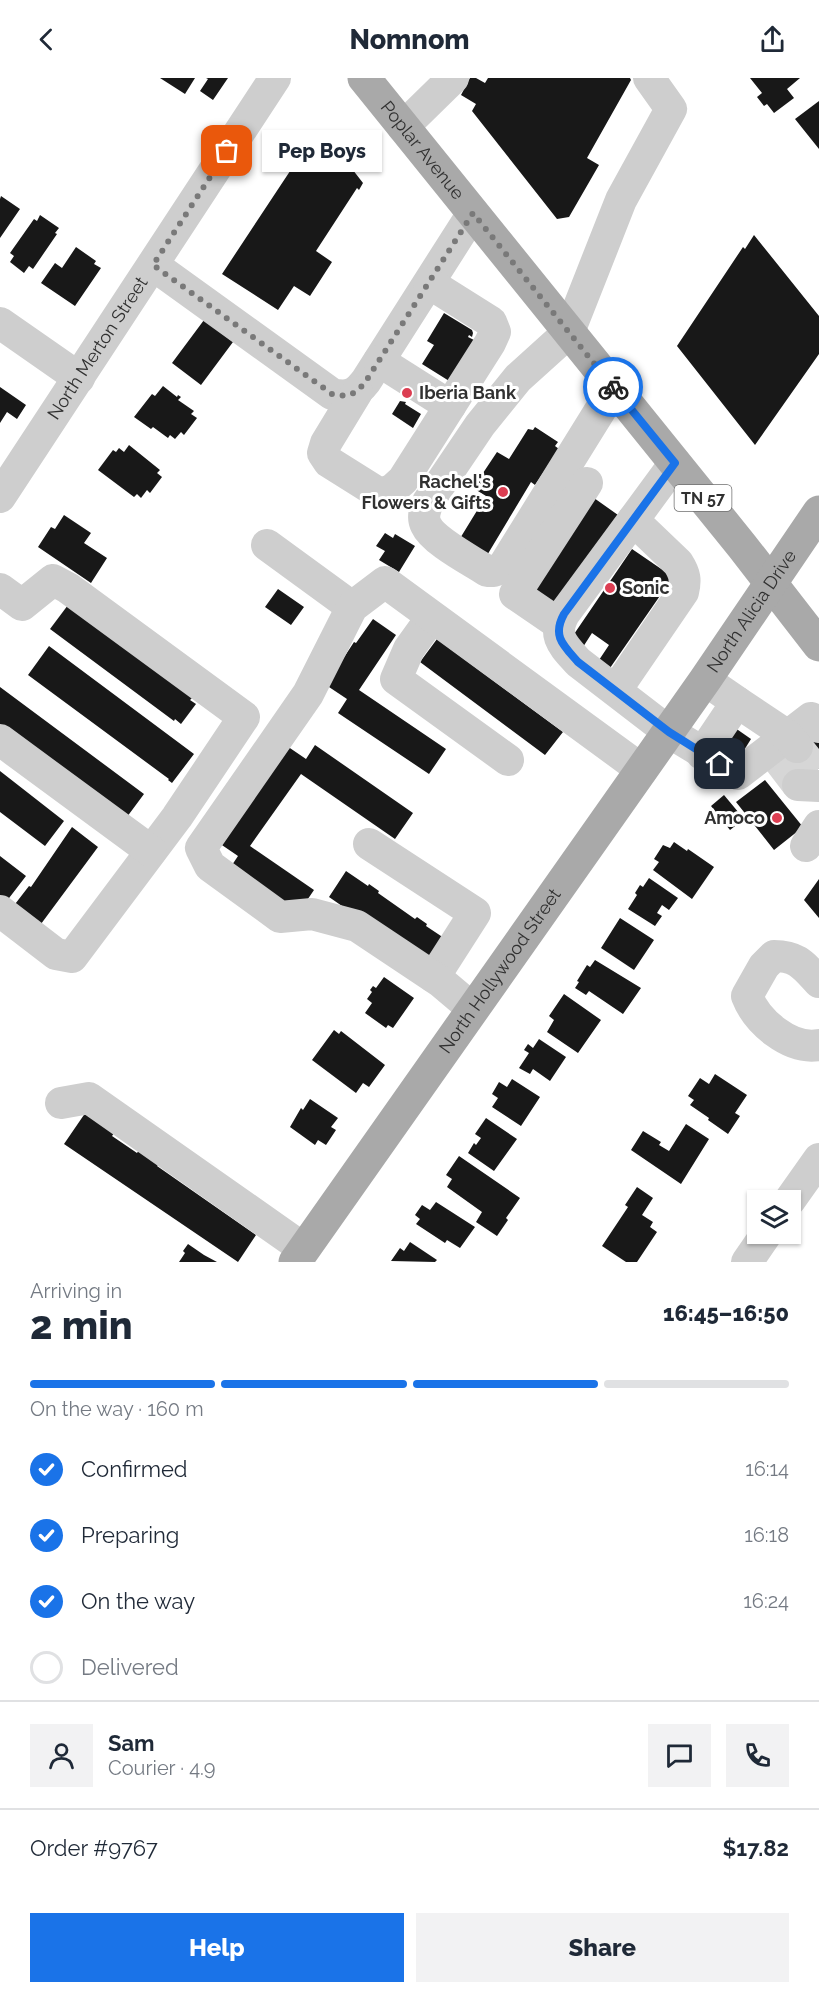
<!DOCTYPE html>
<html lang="en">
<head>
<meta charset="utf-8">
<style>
	body { margin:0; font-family:Raleway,sans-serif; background:#f2f2f3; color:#1f2937; height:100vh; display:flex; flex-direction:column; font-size:22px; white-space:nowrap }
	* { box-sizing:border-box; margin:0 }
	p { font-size:20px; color:#747a83 }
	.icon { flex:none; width:33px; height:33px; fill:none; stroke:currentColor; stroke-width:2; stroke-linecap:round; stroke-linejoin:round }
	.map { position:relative; height:1184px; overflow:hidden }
	.sheet { display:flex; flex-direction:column; background:#fff; flex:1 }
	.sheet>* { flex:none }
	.controls { position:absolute; left:747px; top:1112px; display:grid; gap:12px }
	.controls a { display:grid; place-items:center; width:54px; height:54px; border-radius:0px; background:#fff; box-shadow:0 2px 4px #0004; font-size:30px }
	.pin { position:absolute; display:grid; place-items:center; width:51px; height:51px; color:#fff; margin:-26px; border-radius:12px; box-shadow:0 3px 9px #0006 }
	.courier { position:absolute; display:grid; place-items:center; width:60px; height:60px; margin:-30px; border:4px solid #1a73e8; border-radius:50%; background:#fff; color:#222; box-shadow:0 2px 8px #0007 }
	.bubble { position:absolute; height:42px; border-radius:0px; background:#fff; box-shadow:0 2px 4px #0004; font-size:20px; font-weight:800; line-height:42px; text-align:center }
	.head em { font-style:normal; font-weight:800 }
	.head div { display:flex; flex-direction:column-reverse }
	.head { display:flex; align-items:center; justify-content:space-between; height:102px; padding:0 30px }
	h1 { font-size:39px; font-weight:800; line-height:45px }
	.bar { display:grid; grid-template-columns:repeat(4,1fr); gap:9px 6px; align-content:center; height:72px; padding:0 30px }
	.bar i { height:8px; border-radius:4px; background:#e0e1e3 }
	.bar .on { background:#1a73e8 }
	.bar p { grid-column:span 4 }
	.line { display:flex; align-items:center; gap:15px; padding:0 30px; border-top:2px solid #e0e1e3 }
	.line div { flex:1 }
	.round { display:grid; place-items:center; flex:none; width:63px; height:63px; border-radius:0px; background:#f2f2f3 }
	ol { padding:0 30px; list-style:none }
	li { display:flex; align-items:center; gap:18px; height:66px }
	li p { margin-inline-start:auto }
	li .icon { padding:6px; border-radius:50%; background:#1a73e8; color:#fff; stroke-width:4 }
	li:last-child { color:#747a83 }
	li i { width:33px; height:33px; border:3px solid #e0e1e3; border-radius:50% }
	.primary-button { display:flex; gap:12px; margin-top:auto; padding:12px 30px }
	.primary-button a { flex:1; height:69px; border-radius:0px; background:#1a73e8; color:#fff; font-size:24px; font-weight:800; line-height:69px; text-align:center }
	.primary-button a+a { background:#f2f2f3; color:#1f2937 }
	header { display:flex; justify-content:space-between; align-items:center; height:78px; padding:0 30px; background:#fff; font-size:27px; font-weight:800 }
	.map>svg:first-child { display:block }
	.building { fill:#181818 }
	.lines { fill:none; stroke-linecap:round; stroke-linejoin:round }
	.minor-tunnel { stroke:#d6d6d6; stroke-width:32; stroke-dasharray:32 16; stroke-linecap:butt }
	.minor { stroke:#cecece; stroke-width:32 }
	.major { stroke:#a9a9a9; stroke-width:33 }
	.done { stroke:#797979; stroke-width:6; stroke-dasharray:0 10.8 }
	.route { stroke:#1a73e8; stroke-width:8 }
	.poi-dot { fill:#dc3e52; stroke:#fff; stroke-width:2 }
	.labels { text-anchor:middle; stroke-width:6; stroke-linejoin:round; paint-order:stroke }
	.shield { fill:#fff; stroke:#6f6f6f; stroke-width:1.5 }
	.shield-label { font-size:16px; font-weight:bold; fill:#313131 }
	.street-label { font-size:18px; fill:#313131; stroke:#fff }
	.poi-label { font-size:18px; font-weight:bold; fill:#313131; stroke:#fff; text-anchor:start }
</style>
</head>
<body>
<header><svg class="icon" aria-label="back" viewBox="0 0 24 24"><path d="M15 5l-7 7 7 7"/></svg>Nomnom<svg class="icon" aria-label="share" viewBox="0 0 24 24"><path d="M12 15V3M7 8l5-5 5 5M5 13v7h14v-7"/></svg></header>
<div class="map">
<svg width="819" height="1184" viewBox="0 0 819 1184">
	<rect width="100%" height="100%" fill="#fff"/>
	<path class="building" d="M160,0h35l-10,16z
		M206,0h22l-15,22 -13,-9 8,-12z
		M470,0h6l9,5 3,-5h142l1,2 -44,78 12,7 -30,52 -12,2 -85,-108 4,-7 -15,-9z
		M750,0h50l-13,11 7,9 -20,15 -7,-9 -3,2 -7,-9 5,-4z
		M819,23v48l-24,-30z
		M310,54l15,2 38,49 -4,7 -2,-2 -41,63 16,11 -22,34 -16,-10 -16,24 -56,-36 78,-118 -4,-3z
		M1,118l19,13 -20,29v-39z
		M40,137l19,13 -4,5 2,1 -24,35 -4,-3 -5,7 -14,-11 4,-6 -4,-3 24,-34 3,2z
		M754,157l65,81v38l-64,91 -78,-99 66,-99 2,2z
		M76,169l20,14 -2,3 7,4 -26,38 -34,-23 14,-20 7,5z
		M444,235l28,17 1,3 -1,4 -3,-2 -1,2 16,8 -30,39 -32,-20 12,-19 -7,-4z
		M204,242l29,22 -32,43 -29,-22z
		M163,308l14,11 1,-2 3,2 -3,3 16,11 -3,3 6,4 -13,17 -3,-3 -6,7 -5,-4 -2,3 -15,-11 -2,2 -17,-12 18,-23 3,2z
		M0,309l26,18 -9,14 -10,-7 -7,11z
		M400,323l6,1 -1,2 16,10 -8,14 -21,-14z
		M535,349l23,15 -3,4 4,3 -24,36 -4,-3 -45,75 -27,-17 27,-44 -13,-8 24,-36 12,7 19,-30 5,1z
		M129,367l31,25 -3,3 5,4 -12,16 -3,-3 -6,8 -4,-4 -3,3 -36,-27 15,-20 3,2 3,-4 5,4z
		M594,420l24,17 -62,91 -25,-16z
		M64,437l27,18 -7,10 23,15 -16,25 -53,-36 13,-20 4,2z
		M385,455l8,5 2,-4 20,12 -16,26 -20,-12 6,-9 -9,-5z
		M632,471l41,28 -63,91 -11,-8 10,-15 -17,-12 -9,14 -13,-7z
		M278,511l26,18 -13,18 -26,-18z
		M68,527l125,92 -3,3 6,4 -15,20 -6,-5 -1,2 -124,-92z
		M373,541l23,16 -37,55 87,59 -17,25 -91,-61 9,-14 -21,-14 28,-43 2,1z
		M437,561l126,93 -18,23 -125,-93z
		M49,568l145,108 -22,29 -4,-3 1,-1 -141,-104z
		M0,609l144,107 -23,31 -121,-91z
		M728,645l23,16 -15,24 -24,-16z
		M815,654l4,5v31l-28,22 -19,-24z
		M284,666l22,15 9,-14 98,68 -18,26 -94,-65 -51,72 64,44 -17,25 -67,-47 8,-12 -22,-15z
		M0,693l64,50 -19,25 -45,-34z
		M765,702l38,47 -29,23 -38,-48z
		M724,717l20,24 -14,11 -19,-24z
		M72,749l26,20 -60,81 -26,-20 17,-22 2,1z
		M674,764l13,9 1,-2 26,18 -22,32 -39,-29 6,-8 -5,-3 9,-14 7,3z
		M0,778l26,20 -20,26 -6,-3z
		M346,793l22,15 1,-2 10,7 -1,2 37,26 2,-2 10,7 -1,2 18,12 -18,26 -97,-67z
		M649,800l29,20 -9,12 -7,-5 -5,8 5,3 -7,10 -27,-17 9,-14 -2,-2 5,-8 3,2z
		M819,801v39l-15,-18z
		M620,840l34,22 -20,30 -33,-22z
		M595,882l46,28 -18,26 -34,-23 -3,4 -11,-7 4,-6 -2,-1 10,-16 3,2z
		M384,899l30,21 -21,30 -5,-3 -2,3 -21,-15 7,-10 -5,-4 5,-7 -2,-2 3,-4 3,2z
		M564,916l37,26 -23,33 -31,-21 7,-12 -5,-4z
		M334,952l5,4 2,-3 44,34 -16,22 -6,-4 -7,10 -44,-33z
		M539,961l27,18 -16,24 -17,-12 -3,5 -11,-6 10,-15 -5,-3 4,-6 5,4z
		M715,996l32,21 -12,18 5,3 -12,18 -20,-14 1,-2 -19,-13 4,-5 -6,-4 12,-18 9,6z
		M512,1001l28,18 -19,29 -29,-19 6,-9 -6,-4 7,-12 8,5z
		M310,1021l28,19 -7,9 5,3 -10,15 -8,-5 -3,5 -25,-18 11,-19 2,2z
		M90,1028l29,20 -7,10 25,17 2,-3 20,14 -2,2 99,69 -18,27 -174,-118z
		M486,1040l31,21 -23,32 -26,-18 6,-10 2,2 5,-7 -6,-4z
		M686,1046l23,15 -28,45 -50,-34 12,-19 18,11 -2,3 10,6z
		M459,1078l61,42 -14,20 2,2 -11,16 -21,-14 6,-10 -35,-25 5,-8 -6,-4z
		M637,1109l16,11 -11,17 11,7 -3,5 7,5 -20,30h-11l-24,-16 26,-39 -3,-2z
		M436,1124l39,25 -15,21 -13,-8 -2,3 -29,-19 4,-5 -5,-4 7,-10 8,5z
		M410,1164l27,18 -2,2 -44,-1 9,-13 4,3z
		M188,1166l16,11 13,7h-38l6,-9 -2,-2z"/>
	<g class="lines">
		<path class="minor-tunnel" d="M797,669l19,24
			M779,682l19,25"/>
		<g class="minor">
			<path d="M403,49l50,-49"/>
			<path d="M153,187l179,129c17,4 24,0 34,-13l107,-168"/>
			<path d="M0,245l79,55"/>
			<path d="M379,283l71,45"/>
			<path d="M614,310l-111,179 -9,4h-7c-15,-10 -54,-30 -61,-46 -4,-8 -1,-15 2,-23l52,-77 38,-47 51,-46 52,-132 50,-91 -22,-31"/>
			<path d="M357,314l-31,51 -3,10 6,9 51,32 12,-4 11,-10 87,-137 5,-11 -4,-10 -62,-39"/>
			<path d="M675,385l-111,151c-12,22 -1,31 14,48l91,70 69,42 73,-56 8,9"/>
			<path id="s1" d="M0,419l275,-419"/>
			<path d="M267,467l85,62"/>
			<path d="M0,511l22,16 31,-25 15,8 176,129 -67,100 -105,140 -16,-3 -56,-43"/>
			<path d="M432,539l-23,32 -13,30 112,81"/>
			<path d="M559,546l-44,-30 72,-111"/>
			<path d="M616,612l67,-98c3,-12 2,-18 -5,-29l-45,-43"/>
			<path d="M737,624l51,34 9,11"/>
			<path d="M0,662l151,111"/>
			<path d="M702,676l35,-52 -32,-22"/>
			<path d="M798,707l21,1"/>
			<path d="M369,766l106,69 -41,64"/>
			<path d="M806,768l13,-20"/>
			<path d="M819,904c-15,-16 -21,-26 -45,-26l-10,10 -17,30c10,26 43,54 72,49"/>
			<path d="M473,931l-32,-27 -84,-56 -45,-12 -32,3 -70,-51 -9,-18 107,-154 44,-87 33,-25 257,188"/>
			<path d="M61,1025l28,-5 215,151"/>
			<path d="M790,1122l29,-41"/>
			<path d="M747,1184l20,-29"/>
		</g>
		<g class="major">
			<path id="s2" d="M364,0l378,468 77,99"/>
			<path id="s3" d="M295,1184l410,-582 114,-168"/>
		</g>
	</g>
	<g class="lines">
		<path class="done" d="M227,73l-74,114 179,129c17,4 24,0 34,-13l107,-168 140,174"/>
		<path class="route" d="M613,309l62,76 -111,151c-12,22 -1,31 14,48l91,70 51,32"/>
	</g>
	<g class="poi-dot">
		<circle cx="407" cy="315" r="6"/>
		<circle cx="503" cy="414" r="6"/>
		<circle cx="610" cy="510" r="6"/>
		<circle cx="777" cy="740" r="6"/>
	</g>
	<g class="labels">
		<rect class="shield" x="674.5" y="407" width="57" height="26" rx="4.5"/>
		<g class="shield-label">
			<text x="703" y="426">TN 57</text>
		</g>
		<g class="street-label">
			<text dy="6" stroke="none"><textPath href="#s2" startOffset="93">Poplar Avenue</textPath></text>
			<text dy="6" stroke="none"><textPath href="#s1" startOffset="178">North Merton Street</textPath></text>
			<text dy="6" stroke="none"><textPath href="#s3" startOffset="795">North Alicia Drive</textPath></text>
			<text dy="6" stroke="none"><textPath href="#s3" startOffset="356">North Hollywood Street</textPath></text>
		</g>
		<g class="poi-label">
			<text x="419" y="321">Iberia Bank</text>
			<text x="491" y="410" text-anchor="end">Rachel's<tspan x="491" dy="21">Flowers &amp; Gifts</tspan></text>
			<text x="622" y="516">Sonic</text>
			<text x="765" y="746" text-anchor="end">Amoco</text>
		</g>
	</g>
</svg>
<div class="controls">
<a><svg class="icon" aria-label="layers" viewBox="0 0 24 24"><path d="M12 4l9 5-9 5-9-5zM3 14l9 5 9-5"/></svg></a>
</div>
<div class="pin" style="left:227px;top:73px;background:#ea580c"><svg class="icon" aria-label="bag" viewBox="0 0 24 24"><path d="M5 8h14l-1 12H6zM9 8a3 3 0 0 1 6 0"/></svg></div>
<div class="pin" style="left:720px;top:686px;background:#1f2937"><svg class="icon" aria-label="home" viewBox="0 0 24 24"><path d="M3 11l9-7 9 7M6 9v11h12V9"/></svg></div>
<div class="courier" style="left:613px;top:309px"><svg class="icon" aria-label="bike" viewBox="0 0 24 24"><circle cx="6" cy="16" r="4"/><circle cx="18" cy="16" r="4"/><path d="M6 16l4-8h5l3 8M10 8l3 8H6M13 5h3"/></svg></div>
<div class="bubble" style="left:262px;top:52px;width:120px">Pep Boys</div>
</div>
<section class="sheet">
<div class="head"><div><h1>2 min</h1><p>Arriving in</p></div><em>16:45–16:50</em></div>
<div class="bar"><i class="on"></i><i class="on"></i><i class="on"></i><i></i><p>On the way · 160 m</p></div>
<ol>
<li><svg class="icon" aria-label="check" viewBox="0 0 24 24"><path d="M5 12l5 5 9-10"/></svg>Confirmed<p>16:14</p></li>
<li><svg class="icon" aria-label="check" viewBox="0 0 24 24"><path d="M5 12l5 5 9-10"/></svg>Preparing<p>16:18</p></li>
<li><svg class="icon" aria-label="check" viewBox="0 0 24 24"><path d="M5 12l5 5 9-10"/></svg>On the way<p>16:24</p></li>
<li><i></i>Delivered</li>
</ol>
<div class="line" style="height:108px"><a class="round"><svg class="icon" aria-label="person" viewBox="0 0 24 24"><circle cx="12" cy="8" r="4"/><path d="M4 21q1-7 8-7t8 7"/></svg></a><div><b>Sam</b><p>Courier · 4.9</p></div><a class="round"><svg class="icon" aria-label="chat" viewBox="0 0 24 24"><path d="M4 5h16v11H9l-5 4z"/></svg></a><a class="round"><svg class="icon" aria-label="phone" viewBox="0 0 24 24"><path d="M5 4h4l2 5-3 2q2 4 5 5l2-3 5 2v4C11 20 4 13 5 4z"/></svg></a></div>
<div class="line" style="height:78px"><div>Order #9767</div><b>$17.82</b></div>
<div class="primary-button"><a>Help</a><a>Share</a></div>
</section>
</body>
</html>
